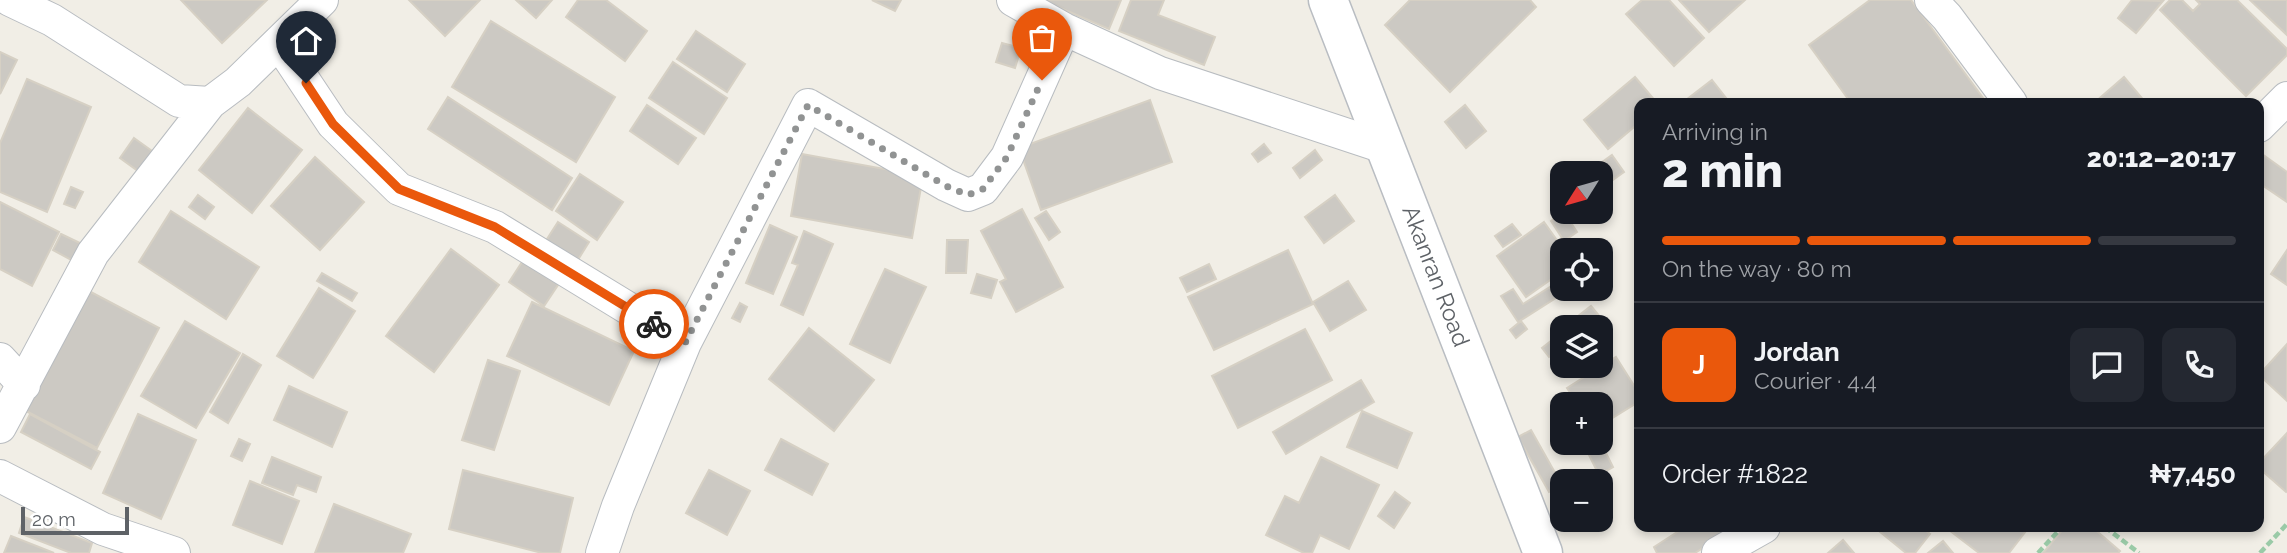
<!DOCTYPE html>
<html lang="en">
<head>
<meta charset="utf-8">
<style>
	body { margin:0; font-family:Raleway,sans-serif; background:#242831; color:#f1f3f6; height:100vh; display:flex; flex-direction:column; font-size:26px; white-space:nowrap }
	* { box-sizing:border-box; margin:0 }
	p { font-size:23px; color:#9ea1a6 }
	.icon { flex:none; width:38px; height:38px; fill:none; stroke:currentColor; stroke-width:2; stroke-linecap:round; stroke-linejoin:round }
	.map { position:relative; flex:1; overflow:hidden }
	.panel { position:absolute; left:1634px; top:98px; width:630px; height:434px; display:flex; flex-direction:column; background:#171b24; border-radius:14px; box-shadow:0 4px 10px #0003 }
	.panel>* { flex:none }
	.needle { width:46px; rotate:233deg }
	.fabs { position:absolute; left:1550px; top:161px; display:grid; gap:14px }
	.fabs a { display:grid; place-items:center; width:63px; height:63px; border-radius:14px; background:#171b24; box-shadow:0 4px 10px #0003; font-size:35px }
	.scale { position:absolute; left:21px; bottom:18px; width:108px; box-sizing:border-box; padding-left:7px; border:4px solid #5e6267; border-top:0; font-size:19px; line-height:24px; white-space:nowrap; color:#5e6267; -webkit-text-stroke:5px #fff; paint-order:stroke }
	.pin { position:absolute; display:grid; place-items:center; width:60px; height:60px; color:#fff; margin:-72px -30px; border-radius:50% 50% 50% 0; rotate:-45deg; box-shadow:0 0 7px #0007 }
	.pin .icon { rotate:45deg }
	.courier { position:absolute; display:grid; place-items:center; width:70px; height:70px; margin:-35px; border:5px solid #ea580c; border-radius:50%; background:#fff; color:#222; box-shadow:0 2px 9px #0007 }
	.overview em { font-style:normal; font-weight:800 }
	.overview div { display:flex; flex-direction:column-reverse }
	.overview { display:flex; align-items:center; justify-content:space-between; height:119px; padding:0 28px }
	h1 { font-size:46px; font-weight:800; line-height:52px }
	.bar { display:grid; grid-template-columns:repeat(4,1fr); gap:10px 7px; align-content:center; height:84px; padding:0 28px }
	.bar i { height:9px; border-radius:5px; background:#363941 }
	.bar .selected { background:#ea580c }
	.bar p { grid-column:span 4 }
	.line { display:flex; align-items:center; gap:18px; padding:0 28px; border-top:2px solid #363941 }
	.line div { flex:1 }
	.round { display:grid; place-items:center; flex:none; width:74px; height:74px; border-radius:14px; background:#242831 }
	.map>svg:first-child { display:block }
	.building { fill:#ccc9c3; stroke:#d6d0c4; stroke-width:2 }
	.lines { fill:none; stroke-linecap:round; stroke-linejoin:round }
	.street-casing { stroke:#b8bcc0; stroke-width:34 }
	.secondary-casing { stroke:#b9bdc2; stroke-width:41 }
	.path { stroke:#9acaa7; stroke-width:4.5; stroke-dasharray:7 3.5; stroke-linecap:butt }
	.street { stroke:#fff; stroke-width:32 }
	.secondary { stroke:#fff; stroke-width:38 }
	.done { stroke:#919393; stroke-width:7; stroke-dasharray:0 12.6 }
	.route { stroke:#ea580c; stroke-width:9 }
	.labels { text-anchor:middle; stroke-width:7; stroke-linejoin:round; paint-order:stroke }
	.street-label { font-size:23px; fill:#5e6267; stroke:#fff }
</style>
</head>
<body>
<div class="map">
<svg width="2287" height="553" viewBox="0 0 2287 553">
	<rect width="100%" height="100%" fill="#f1eee6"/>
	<path class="building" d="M181,0h86l-45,43z
		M409,0h71l-35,36z
		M516,0h36l-16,18z
		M578,0h28l41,31 -22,30 -59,-44z
		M872,0h29l-6,11z
		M1042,0h79l-12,29z
		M1131,0h33l-6,15 57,22 -11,28 -85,-34z
		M1410,0h120l6,7 -86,85 -65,-67z
		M1642,0h27l35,38 -30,28 -48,-52z
		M1679,0h66l-36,32z
		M1870,0h41l75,102 -135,1 -42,-58z
		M2132,0l31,1 -27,32 -18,-15z
		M2170,0h12l11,11 7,-7 -4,-4h41l50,49v6l-41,41 -86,-86z
		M2250,0h37v35z
		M491,21l124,76 -39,65 -124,-75z
		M696,31l49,33 -18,28 -50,-33z
		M1002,43l19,5 -6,20 -19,-6z
		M0,52l17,8 -17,34z
		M673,62l54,36 -23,36 -55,-36z
		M1635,77l22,26h-17v19l-32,27 -24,-29z
		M2124,77l22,26h-52z
		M27,79l64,28 -44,105 -47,-20v-49z
		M1712,80l18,23h-48z
		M448,97l124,81 -20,32 -124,-81z
		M1150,100l22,62 -131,48 -22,-62z
		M647,105l49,33 -18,26 -48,-33z
		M1465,105l21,26 -20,17 -21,-26z
		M248,108l54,42 -50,63 -53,-43z
		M134,138l18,13 -14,20 -18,-13z
		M1264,144l7,9 -13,9 -6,-8z
		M1315,150l7,10 -22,18 -7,-10z
		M802,154l121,22 -11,62 -121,-22z
		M2262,154l25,18v30l-28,-19v-25z
		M1612,155l12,17 -21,15 -2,-14h-8l-2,-3z
		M315,157l49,45 -44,48 -49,-44z
		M580,174l43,28 -26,38 -41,-29z
		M71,187l12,5 -8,16 -11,-4z
		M198,195l16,12 -9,12 -16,-12z
		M1335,195l19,26 -30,22 -19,-26z
		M0,202l59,30 -27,54 -32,-17z
		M1022,209l41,78 -47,25 -16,-30 6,-3 -25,-48z
		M171,211l88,56 -33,52 -87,-57z
		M1046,211l14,21 -11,8 -14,-22z
		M1564,212l13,20 -13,9 -13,-20z
		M558,222l31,20 -18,29 -31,-21z
		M1544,222l20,28 -1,21 -37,26 -29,-41z
		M1512,224l9,11 -18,12 -8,-11z
		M770,225l27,12 -24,57 -27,-11z
		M804,231l29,13 -30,71 -22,-10 17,-40 -6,-2z
		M61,234l21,10 -9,17 -20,-11z
		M947,240h21l-2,33h-20z
		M451,249l48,36 -65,87 -48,-36z
		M1288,250l25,54 -99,46 -26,-53z
		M2287,250v35l-16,-11z
		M526,256l36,23 -18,27 -35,-24z
		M1209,264l7,15 -29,13 -7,-14z
		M885,269l41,18 -36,76 -40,-19z
		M322,273l35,20 -5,8 -35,-20z
		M977,274l20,6 -6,18 -20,-5z
		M1348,281l18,29 -36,21 -17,-29z
		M1550,287l6,11 -38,24 -17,-26 12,-7 10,15z
		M319,288l36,23 -42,67 -36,-22z
		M87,290l72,38 -62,120 -73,-38z
		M532,302l102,49 -25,54 -102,-49z
		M740,303l7,4 -7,15 -8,-4z
		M1591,306l10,12 -12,9h-25z
		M185,321l55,32 -44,75 -55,-32z
		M1521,321l6,8 -11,9 -6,-8z
		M809,328l65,52 -40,51 -65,-52z
		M1305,329l27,51 -94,48 -26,-52z
		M1556,337l7,11 -14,9 -7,-9z
		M2287,344v57l-28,-26z
		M243,354l18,11 -33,58 -18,-11z
		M1616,357l24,38v6l-31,19 -14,-23 -12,7h-5l-11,-16z
		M488,360l32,11 -26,79 -32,-10z
		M1361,380l13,22 -88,52 -13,-22z
		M289,386l58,26 -15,35 -58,-27z
		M1362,411l50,22 -15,35 -50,-21z
		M30,414l70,38 -9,17 -70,-37z
		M138,414l58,26 -35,79 -58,-26z
		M1531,430l31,55 -13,7 -31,-55z
		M2287,433v58l-1,1 -27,-24v-5z
		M239,439l11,5 -8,17 -11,-5z
		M781,439l47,25 -16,31 -47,-25z
		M1593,443h8l12,24 -14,8 -14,-28z
		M272,457l49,20 -5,15 -19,-7 -4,10 -31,-12z
		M1321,457l58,28 -30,64 -29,-14 -8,18h-8l-38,-18 19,-39 14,7z
		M463,470l110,28 -13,55h-18l-93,-24z
		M709,470l41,21 -23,44 -41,-22z
		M250,481l49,20 -17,43 -49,-19z
		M1395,492l15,11 -16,25 -16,-12z
		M334,504l77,30 -8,19h-88z
		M24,517l68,26 -3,10h-18l-52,-20z
		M1685,527h50l-40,26h-38l-3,-6z
		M1874,527h47l9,7 -15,19h-9z
		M1945,527h84l-20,26h-30z
		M2065,527h27l28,24 -2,2h-75z
		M11,536l43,17h-50z
		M1843,540l11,13h-26z
		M1943,541l10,12h-25z"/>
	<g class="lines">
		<defs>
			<path id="street" d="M10,0l42,20 127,81 31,2
				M1013,0l51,29 96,44 227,75
				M1931,0l16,17 64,86
				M279,43l54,81 66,65 96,38 190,116
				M2259,126l28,-28
				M0,359l24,26
				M0,427l93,-174 117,-150 28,-21 84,-82
				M0,476l103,53 71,24
				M602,553l16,-47 67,-163 123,-238 138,80 22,10 15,-6 24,-32 57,-128
				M1718,553l46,-26"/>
			<path id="secondary" d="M1328,0l215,553"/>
		</defs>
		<use href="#street" class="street-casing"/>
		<use href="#secondary" class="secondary-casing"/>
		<path class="path" d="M2105,527l34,26
			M2038,553l24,-26
			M2260,553l27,-29"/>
		<use href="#street" class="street"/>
		<use href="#secondary" class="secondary"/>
	</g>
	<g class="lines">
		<path class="done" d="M654,324l31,19 123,-238 138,81 22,9 15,-6 24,-32 35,-77"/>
		<path class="route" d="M306,83l27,41 66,65 96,38 159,97"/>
	</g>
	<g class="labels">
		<g class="street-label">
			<text transform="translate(1436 276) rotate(69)" y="8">Akanran Road</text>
		</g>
	</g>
</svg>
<div class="fabs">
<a><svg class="needle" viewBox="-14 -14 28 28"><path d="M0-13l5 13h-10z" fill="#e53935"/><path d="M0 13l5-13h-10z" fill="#9ea1a6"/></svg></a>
<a><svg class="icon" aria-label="locate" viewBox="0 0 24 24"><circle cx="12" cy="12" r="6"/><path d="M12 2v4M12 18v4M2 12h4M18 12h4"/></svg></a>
<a><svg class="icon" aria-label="layers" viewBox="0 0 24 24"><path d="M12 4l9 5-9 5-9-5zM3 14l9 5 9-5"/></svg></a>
<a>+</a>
<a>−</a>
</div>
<div class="scale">20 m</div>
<div class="pin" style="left:1042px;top:80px;background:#ea580c"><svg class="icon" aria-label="bag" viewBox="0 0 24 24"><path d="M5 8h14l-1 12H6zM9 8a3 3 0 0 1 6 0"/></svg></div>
<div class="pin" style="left:306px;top:83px;background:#1f2937"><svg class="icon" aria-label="home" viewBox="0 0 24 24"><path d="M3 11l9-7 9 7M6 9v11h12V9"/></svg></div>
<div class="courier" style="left:654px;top:324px"><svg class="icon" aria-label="bike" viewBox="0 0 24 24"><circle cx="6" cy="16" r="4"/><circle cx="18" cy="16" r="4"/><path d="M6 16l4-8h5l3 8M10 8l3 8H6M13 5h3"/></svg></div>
<section class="panel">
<div class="overview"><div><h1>2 min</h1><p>Arriving in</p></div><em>20:12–20:17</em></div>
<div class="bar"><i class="selected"></i><i class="selected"></i><i class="selected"></i><i></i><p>On the way · 80 m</p></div>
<div class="line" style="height:126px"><b class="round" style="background:#ea580c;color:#fff">J</b><div><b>Jordan</b><p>Courier · 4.4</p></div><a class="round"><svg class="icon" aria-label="chat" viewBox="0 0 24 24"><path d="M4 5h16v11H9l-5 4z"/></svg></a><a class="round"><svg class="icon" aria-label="phone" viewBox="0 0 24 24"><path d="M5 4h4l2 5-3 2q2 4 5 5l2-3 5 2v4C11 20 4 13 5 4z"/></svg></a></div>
<div class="line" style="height:91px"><div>Order #1822</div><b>₦7,450</b></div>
</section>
</div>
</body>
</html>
